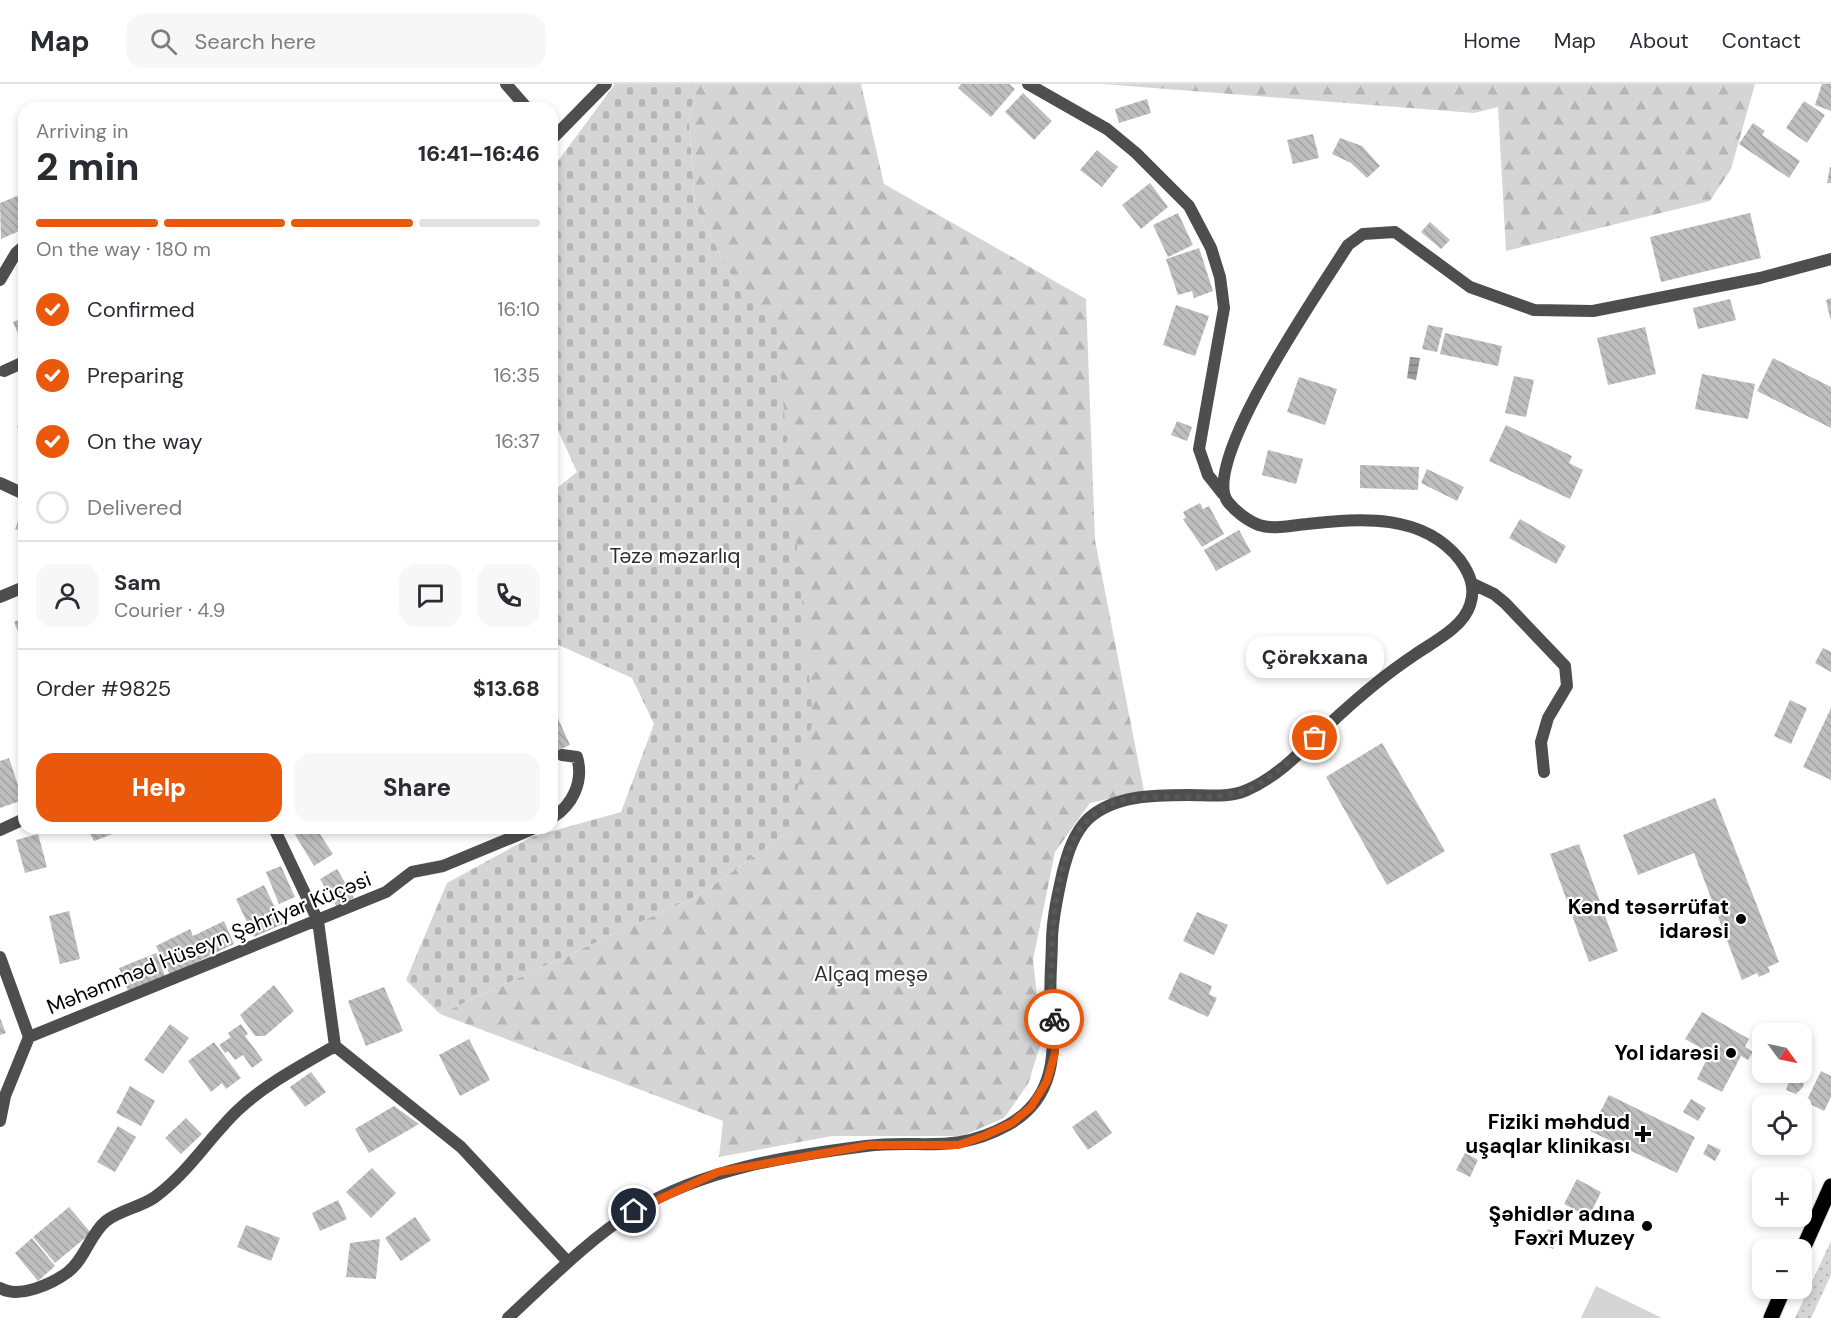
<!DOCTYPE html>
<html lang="en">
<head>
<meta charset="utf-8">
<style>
	body { margin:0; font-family:"DM Sans",sans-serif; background:#f7f7f7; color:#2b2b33; height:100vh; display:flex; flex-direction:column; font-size:22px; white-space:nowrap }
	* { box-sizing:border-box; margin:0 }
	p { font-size:20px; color:#7c7c81 }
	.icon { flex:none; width:33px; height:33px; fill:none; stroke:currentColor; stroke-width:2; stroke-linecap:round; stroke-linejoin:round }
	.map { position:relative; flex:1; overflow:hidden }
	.side { position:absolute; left:18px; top:18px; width:540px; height:732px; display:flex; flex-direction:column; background:#fff; border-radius:18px; box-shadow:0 3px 9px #0003 }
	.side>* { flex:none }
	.needle { width:39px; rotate:123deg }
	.fabs { position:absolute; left:1752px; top:939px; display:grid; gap:12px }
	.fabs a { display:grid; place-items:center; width:60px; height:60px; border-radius:12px; background:#fff; box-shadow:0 3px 9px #0003; font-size:30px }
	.pin { position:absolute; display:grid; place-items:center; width:51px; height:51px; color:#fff; margin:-26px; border:3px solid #fff; border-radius:50%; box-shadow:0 2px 6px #0007 }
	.courier { position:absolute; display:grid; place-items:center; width:60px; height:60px; margin:-30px; border:4px solid #ea580c; border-radius:50%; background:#fff; color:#222; box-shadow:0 2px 8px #0007 }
	.bubble { position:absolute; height:42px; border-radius:18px; background:#fff; box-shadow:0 3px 9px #0003; font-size:20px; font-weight:800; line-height:42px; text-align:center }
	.head em { font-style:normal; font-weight:800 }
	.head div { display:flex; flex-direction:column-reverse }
	.head { display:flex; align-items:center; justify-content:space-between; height:102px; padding:0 18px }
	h1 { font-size:39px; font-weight:800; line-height:45px }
	.bar { display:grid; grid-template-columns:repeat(4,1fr); gap:9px 6px; align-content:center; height:72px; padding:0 18px }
	.bar i { height:8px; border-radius:4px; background:#e1e1e2 }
	.bar .current { background:#ea580c }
	.bar p { grid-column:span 4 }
	.line { display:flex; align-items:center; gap:15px; padding:0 18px; border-top:2px solid #e1e1e2 }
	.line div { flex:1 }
	.round { display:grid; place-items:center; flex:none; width:63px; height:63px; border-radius:18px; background:#f7f7f7 }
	ol { padding:0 18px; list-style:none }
	li { display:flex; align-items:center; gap:18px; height:66px }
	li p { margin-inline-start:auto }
	li .icon { padding:6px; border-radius:50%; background:#ea580c; color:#fff; stroke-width:4 }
	li:last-child { color:#7c7c81 }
	li i { width:33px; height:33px; border:3px solid #e1e1e2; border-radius:50% }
	.button { display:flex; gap:12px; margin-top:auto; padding:12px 18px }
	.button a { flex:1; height:69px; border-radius:18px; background:#ea580c; color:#fff; font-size:24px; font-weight:800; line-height:69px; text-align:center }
	.button a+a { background:#f7f7f7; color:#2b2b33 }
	header { display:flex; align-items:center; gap:36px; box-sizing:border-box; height:84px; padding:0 30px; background:#fff; border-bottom:2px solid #e1e1e2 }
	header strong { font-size:28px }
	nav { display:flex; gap:33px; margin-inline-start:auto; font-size:21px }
	.search { width:420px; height:54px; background:#f7f7f7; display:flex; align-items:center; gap:15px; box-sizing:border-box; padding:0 21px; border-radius:18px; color:#7c7c81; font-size:22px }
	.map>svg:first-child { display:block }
	.grass { fill:url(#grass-dots) }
	.forest { fill:url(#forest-firs) }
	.cemetery { fill:url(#cemetery-stones) }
	.park { fill:#d5d5d5 }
	.water { fill:url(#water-rules) }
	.building { fill:url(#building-back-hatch) }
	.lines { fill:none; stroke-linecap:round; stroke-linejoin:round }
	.primary-casing { stroke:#dbdbdb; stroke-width:17 }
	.minor { stroke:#4e4e4e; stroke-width:12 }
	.primary { stroke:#000; stroke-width:15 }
	.done { stroke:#595959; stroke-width:6; stroke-dasharray:0 10.8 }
	.route { stroke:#ea580c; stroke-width:8 }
	.poi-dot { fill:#000; stroke:#fff; stroke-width:2 }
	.labels { text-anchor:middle; stroke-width:4.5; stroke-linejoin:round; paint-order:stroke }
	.park-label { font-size:21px; fill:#2c2c2c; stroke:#fff }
	.poi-label { font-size:21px; font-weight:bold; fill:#000; stroke:#fff; text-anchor:end }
	.street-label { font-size:21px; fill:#000; stroke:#fff }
</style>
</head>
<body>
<header>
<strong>Map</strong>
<div class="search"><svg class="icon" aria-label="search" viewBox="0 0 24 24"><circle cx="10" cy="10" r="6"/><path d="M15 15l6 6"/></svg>Search here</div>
<nav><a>Home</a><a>Map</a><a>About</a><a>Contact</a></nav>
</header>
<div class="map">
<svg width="1831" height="1234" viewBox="0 0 1831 1234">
	<defs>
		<pattern id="grass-dots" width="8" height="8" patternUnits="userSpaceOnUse" patternTransform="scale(1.5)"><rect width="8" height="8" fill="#d5d5d5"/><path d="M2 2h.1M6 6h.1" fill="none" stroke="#b5b5b5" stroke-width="1.8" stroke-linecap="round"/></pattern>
		<pattern id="forest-firs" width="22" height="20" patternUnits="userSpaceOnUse" patternTransform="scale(1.5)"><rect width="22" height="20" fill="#d5d5d5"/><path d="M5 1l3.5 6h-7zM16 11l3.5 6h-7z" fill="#b5b5b5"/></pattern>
		<pattern id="cemetery-stones" width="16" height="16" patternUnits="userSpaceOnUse" patternTransform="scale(1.5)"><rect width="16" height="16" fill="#d5d5d5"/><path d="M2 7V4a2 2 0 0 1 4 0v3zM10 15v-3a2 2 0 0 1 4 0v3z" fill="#b5b5b5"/></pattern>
		<pattern id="water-rules" width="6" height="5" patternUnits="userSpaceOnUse" patternTransform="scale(1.5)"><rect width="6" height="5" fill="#9c9c9c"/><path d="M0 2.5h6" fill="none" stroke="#7d7d7d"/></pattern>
		<pattern id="building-back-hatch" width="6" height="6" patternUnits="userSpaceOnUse" patternTransform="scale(1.5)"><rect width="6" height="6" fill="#bebebe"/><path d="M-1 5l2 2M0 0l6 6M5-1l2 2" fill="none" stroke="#a2a2a2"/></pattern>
	</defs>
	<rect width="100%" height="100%" fill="#fff"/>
	<path class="grass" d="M1831,1157v34l-20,43h-16z"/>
	<path class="forest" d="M696,0h165l23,100 202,115 9,241 49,251 -54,12 -35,49 -22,108 9,80 -14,44 -24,34 -42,18h-130l-113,21 4,-36 -283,-107 259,-119 89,-63 -46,-536 -47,-90 -6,-84z
		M1103,0h652l-24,85 -21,32 -204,50 -8,-144 -24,6z"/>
	<path class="cemetery" d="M615,0h81l-7,38 6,84 47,90 33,19 38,404 -25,113 -89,63 -259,119 -34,-34 41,-97 84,-46 90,-25 33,-88 -22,-46 -80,-36v-150l25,-20 -25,-55v-248z"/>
	<path class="park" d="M1596,1202l66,32h-81z"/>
	<path class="water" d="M1410,273l10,1 -4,22 -9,-2z"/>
	<path class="building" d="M961,0h48l6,5 -24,28 -33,-29z
		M1822,0h9v27l-16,-6z
		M1023,9l29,28 -18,19 -29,-28z
		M1147,15l4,14 -32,10 -4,-14z
		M1804,17l21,14 -18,28 -21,-15z
		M1753,39l12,8 -3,4 38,26 -11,17 -50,-34z
		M1313,50l6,24 -26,6 -6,-24z
		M1340,54l22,8 18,20 -13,12 -16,-15 -19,-9z
		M1097,66l21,17 -16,20 -22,-17z
		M1830,83h1v16h-4z
		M1150,99l18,24 -27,22 -19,-24z
		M22,110l2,35 -23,10 -1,-36z
		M1178,129l15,32 -25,12 -15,-32z
		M1750,129l11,45 -100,24 -11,-45z
		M1430,138l20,18 -9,9 -20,-17z
		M1199,164l14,43 -19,7 -2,-7 -14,4 -12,-36z
		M1831,214v20h-1l-4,-18z
		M1730,215l6,21 -38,9 -5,-21z
		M1176,221l33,11 -14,40 -32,-11z
		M24,233v31l-11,-26z
		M1428,241l15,3 -6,24 -15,-3z
		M1645,243l11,47 -48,11 -11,-47z
		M1445,249l57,13 -4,20 -58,-12z
		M1773,274l58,29v41l-74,-37z
		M1702,290l53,10 -7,35 -53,-10z
		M1514,292l20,4 -8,37 -21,-4z
		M1299,293l38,12 -12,36 -38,-13z
		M24,334v14l-7,-5z
		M1177,337l15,6 -5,14 -16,-6z
		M1506,341l66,31 -3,7 14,7 -13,29 -81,-38z
		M1268,366l35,9 -7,25 -34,-9z
		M1360,381l59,2 -1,23 -58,-2z
		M1427,385l37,18 -7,14 -36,-18z
		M1200,419l3,6 6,-3 15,28 -22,13 -19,-28 3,-1 -3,-6z
		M24,423v25l-9,-3z
		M1520,435l46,27 -10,18 -47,-26z
		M1239,446l12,22 -35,19 -12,-21z
		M24,533v29l-10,-24z
		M1823,564l8,4v20l-16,-9z
		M1790,616l17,8 -16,36 -17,-8z
		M552,621l18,40 -18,8z
		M1831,624v72l-28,-13z
		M1382,659l63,108 -58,34 -61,-108z
		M9,674l14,42 -23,8v-47z
		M1715,714l64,164 -11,5 2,5 -11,5 -2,-4 -15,7 -48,-127 -56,22 -15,-40z
		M87,744h26l2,5 -21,8z
		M302,744h14l17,26 -19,12 -20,-33z
		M38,750l9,33 -22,6 -9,-33z
		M1579,760l39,107 -29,11 -39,-108z
		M281,782l14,31 -16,7 -13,-32z
		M337,785l17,29 -17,9 -17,-28z
		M264,801l19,39 -29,13 -18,-38z
		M69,827l11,48 -20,5 -11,-48z
		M1197,828l31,13 -14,30 -31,-14z
		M224,837l10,23 -64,31 -14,-29 34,-17 3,7z
		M156,869l9,23 -37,15 -9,-23z
		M1180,888l32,14 -3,8 8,4 -9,19 -40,-18z
		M274,901l20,26 -29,25h-10l-15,-21z
		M384,903l19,44 -37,15 -18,-45z
		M1702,928l47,27 -4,8 8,5 -5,8 -7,-4 -19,36 -25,-13 13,-26 -25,-14z
		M0,934l6,15 -6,2z
		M170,940l19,14 -26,36 -19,-14z
		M241,940l7,10 -3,2 18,24 -11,8 -9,-13 -8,5 -7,-9 -3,2 -6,-8 12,-8 -3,-4z
		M469,955l21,41 -30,16 -21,-41z
		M214,958l27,36 -15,11 -4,-6 -11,9 -23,-31z
		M1802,986l3,3 -2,14 -7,7 -10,-4 6,-18h10z
		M1821,987l10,5v21l-7,14 -18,-9z
		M311,988l15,20 -21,15 -15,-20z
		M130,1002l25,15 -14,25 -25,-13z
		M1609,1011l86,42 -18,36 -87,-42z
		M1691,1015l15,9 -8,13 -15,-9z
		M394,1022l25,18 -50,29 -14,-24z
		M1096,1026l16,23 -24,17 -16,-23z
		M1762,1031v24l-10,-5z
		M186,1034l16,16 -21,20 -16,-16z
		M118,1042l18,11 -21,35 -18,-10z
		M1708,1060l13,6 -6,11 -12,-7z
		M1465,1069l13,7 -8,17 -14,-7z
		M372,1084l24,25 -25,25 -25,-26z
		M1577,1095l24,13 -12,25 -25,-13z
		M338,1116l9,19 -27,12 -8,-18z
		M69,1123l22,26 -36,30 -22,-26z
		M415,1133l16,23 -30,21 -16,-23z
		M246,1141l34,13 -9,23 -34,-14z
		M1548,1145l12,5 -7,15 -12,-6z
		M32,1154l23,28 -17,15 -23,-28z
		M380,1155l-4,40 -30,-2 4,-34z"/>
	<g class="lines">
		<defs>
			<path id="primary" d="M1802,1167l29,-65
				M1771,1234l13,-30"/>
		</defs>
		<use href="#primary" class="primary-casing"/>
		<path class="minor" d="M506,0l21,24
			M1028,0l79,45 29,24 53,53 22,42 9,29 4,31 -25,141 9,26 15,19
			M552,55l54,-55
			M0,196l16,-27 8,-7
			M4,287l20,-9
			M0,399l24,11
			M1473,500l21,10 11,9 60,63 2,20 -19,32 -7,24 3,30
			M0,513l24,-10
			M552,734c21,-13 32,-37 25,-61l-15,-2
			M274,744l44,93 17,125 126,101 107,115
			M0,746l24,-11
			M0,873l29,80
			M0,1037l5,-25 24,-59 357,-145 26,-20 31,-6 92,-38
			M0,1204c19,11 52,-4 68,-16 17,-13 22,-38 38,-51 14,-11 35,-14 49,-24 33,-24 53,-58 82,-86 27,-26 65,-46 98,-65
			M508,1234c39,-36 81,-79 126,-107 69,-42 153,-55 232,-65 56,-7 87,9 142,-21 47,-26 48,-73 43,-119 -2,-22 1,-46 1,-68 1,-23 6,-45 11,-67 5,-19 11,-38 25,-52 26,-24 67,-24 101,-24 19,0 41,3 58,-5 35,-15 63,-48 90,-73 24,-22 49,-43 76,-61 18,-13 50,-28 57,-51 6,-17 0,-31 -10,-45 -37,-47 -99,-42 -153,-36 -15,1 -33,6 -48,1 -11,-4 -24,-14 -31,-23 -30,-38 96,-218 120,-257l15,-11 32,-2 75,55 64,23 59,1 167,-33 71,-19"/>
		<use href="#primary" class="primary"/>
	</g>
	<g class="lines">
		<path class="done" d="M1054,935l-3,-15c1,-61 -5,-194 77,-205 38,-5 78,2 114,-7 18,-4 59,-40 73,-54"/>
		<path class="route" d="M634,1127l84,-39 152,-27h88l26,-9 28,-13 19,-16 16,-26 8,-28 -1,-34"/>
	</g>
	<g class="poi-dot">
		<circle cx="1741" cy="835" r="6"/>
		<circle cx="1731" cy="969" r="6"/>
		<path d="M1640 1041h6v6h6v6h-6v6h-6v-6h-6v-6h6z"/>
		<circle cx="1647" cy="1142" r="6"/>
	</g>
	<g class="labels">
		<g class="park-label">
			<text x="675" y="479">Təzə məzarlıq</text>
			<text x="871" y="897">Alçaq meşə</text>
		</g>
		<g class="poi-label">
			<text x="1729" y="830">Kənd təsərrüfat<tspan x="1729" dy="24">idarəsi</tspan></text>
			<text x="1719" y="976">Yol idarəsi</text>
			<text x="1630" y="1045">Fiziki məhdud<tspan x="1630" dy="24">uşaqlar klinikası</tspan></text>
			<text x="1635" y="1137">Şəhidlər adına<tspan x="1635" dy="24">Fəxri Muzey</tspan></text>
		</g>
		<g class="street-label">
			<text transform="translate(209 859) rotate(-22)" y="7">Məhəmməd Hüseyn Şəhriyar Küçəsi</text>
		</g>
	</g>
</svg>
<div class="fabs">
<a><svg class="needle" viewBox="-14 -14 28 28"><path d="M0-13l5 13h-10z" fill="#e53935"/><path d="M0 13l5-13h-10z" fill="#7c7c81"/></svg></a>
<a><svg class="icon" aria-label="locate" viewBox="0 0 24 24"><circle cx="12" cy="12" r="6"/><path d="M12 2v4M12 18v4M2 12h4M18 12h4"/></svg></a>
<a>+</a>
<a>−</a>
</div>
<div class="pin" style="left:1315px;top:654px;background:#ea580c"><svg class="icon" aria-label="bag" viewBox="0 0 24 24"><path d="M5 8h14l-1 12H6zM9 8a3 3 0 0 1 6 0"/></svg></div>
<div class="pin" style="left:634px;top:1127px;background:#1f2937"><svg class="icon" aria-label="home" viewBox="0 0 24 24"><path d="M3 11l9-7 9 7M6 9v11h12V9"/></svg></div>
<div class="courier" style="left:1054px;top:935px"><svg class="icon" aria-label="bike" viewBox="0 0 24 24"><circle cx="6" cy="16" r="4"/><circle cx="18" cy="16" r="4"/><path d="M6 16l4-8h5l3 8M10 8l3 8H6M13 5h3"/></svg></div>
<div class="bubble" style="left:1246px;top:552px;width:138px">Çörəkxana</div>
<section class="side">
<div class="head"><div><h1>2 min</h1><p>Arriving in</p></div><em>16:41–16:46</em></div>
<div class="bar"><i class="current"></i><i class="current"></i><i class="current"></i><i></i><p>On the way · 180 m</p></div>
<ol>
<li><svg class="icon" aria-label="check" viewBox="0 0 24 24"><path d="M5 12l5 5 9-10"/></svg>Confirmed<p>16:10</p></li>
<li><svg class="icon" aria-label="check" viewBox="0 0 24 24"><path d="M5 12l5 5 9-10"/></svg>Preparing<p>16:35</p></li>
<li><svg class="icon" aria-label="check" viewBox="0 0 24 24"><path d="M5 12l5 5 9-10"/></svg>On the way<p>16:37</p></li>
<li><i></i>Delivered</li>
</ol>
<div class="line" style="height:108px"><a class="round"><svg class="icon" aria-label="person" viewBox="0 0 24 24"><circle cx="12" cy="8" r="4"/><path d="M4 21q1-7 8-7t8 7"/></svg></a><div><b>Sam</b><p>Courier · 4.9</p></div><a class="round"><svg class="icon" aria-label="chat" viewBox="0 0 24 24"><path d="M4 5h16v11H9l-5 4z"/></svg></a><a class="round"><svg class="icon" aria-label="phone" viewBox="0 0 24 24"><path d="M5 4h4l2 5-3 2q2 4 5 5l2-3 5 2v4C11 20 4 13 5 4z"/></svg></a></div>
<div class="line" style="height:78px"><div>Order #9825</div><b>$13.68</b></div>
<div class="button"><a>Help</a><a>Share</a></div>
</section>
</div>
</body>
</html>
